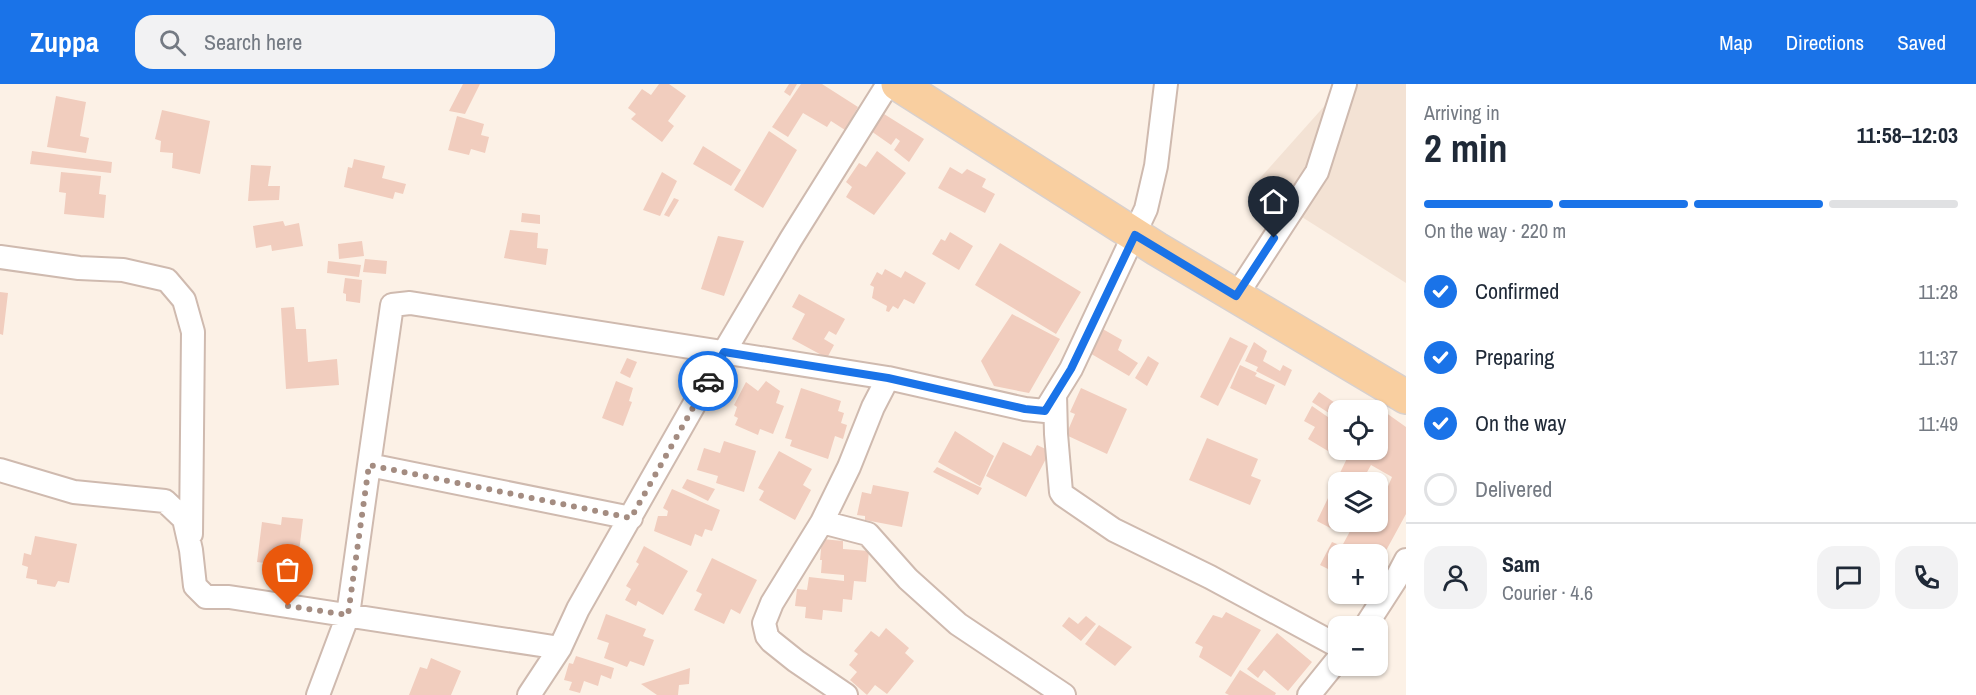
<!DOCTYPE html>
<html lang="en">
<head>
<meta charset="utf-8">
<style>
	body { margin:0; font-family:"Archivo Narrow",sans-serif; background:#f2f2f3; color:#1f2937; height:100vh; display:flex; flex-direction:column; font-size:22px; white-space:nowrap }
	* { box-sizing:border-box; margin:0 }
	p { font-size:20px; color:#747a83 }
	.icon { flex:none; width:33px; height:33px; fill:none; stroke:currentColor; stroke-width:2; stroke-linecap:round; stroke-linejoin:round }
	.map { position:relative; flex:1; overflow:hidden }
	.drawer { display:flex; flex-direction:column; background:#fff; width:570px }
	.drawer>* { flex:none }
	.tools { position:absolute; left:1328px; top:316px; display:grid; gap:12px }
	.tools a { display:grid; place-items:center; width:60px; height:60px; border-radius:12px; background:#fff; box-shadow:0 2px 4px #0004; font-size:30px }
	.pin { position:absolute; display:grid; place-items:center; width:51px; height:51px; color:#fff; margin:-62px -26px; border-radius:50% 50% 50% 0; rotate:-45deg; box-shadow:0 0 6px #0007 }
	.pin .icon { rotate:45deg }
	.courier { position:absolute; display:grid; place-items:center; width:60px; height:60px; margin:-30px; border:4px solid #1a73e8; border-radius:50%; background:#fff; color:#222; box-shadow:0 2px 8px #0007 }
	.overview em { font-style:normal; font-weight:700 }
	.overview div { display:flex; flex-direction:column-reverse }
	.overview { display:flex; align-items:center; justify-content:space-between; height:102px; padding:0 18px }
	h1 { font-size:39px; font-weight:700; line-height:45px }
	.bar { display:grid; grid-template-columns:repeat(4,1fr); gap:9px 6px; align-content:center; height:72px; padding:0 18px }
	.bar i { height:8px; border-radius:4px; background:#e0e1e3 }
	.bar .on { background:#1a73e8 }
	.bar p { grid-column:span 4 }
	.line { display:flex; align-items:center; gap:15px; padding:0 18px; border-top:2px solid #e0e1e3 }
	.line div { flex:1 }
	.round { display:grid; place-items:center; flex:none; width:63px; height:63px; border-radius:18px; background:#f2f2f3 }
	ol { padding:0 18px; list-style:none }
	li { display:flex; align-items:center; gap:18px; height:66px }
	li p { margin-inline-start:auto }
	li .icon { padding:6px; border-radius:50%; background:#1a73e8; color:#fff; stroke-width:4 }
	li:last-child { color:#747a83 }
	li i { width:33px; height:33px; border:3px solid #e0e1e3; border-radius:50% }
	header { display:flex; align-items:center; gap:36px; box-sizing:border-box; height:84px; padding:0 30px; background:#1a73e8; color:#fff }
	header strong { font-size:28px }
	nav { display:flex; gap:33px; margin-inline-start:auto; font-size:21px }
	.search { width:420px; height:54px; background:#f2f2f3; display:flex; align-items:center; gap:15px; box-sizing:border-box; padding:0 21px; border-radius:18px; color:#747a83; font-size:22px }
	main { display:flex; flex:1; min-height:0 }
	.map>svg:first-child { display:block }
	.residential { fill:#f3e2d4 }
	.building { fill:#f1cdbe }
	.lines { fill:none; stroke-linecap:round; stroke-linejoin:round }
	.minor-casing { stroke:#cfbaaf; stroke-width:26 }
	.primary-casing { stroke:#d8d0cd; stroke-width:36 }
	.minor { stroke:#fff; stroke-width:22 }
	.primary { stroke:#f9cfa0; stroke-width:33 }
	.done { stroke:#a48c81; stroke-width:6; stroke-dasharray:0 10.8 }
	.route { stroke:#1a73e8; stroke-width:8 }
</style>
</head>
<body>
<header>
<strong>Zuppa</strong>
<div class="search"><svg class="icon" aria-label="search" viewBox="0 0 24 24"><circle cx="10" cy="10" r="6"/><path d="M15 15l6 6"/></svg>Search here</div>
<nav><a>Map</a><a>Directions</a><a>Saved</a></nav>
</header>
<main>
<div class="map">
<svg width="1406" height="611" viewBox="0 0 1406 611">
	<rect width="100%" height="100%" fill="#fcf1e6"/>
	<path class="residential" d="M1344,0h62v199l-153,-97z"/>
	<path class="building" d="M463,0h17l-15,30 -16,-3z
		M659,0h10l17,12 -18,25 6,5 -12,16 -31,-23 5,-5 -8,-6 14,-19 9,6z
		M789,0h8l-7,12 -6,-4z
		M801,0h21l36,23 -13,23 -14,-9 -4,6 -24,-14 -15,24 -16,-10z
		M56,12l30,6 -6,34 9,2 -3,15 -39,-6z
		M162,26l48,11 -10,53 -28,-6 1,-15 -13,-1 1,-11 -6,-2z
		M884,30l40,25 -15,23 -15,-12 6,-9 -4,-3 -5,7 -20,-14z
		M457,32l27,8 -3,11 8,2 -4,16 -14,-4 -2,6 -21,-5z
		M769,47l28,19 -34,58 -29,-18z
		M703,62l38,24 -10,16 -38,-22z
		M32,67l80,11 -1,11 -81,-9z
		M877,67l29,22 -32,42 -28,-18 6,-10 -6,-5 13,-19 7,4z
		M354,75l31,7 -3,12 24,6 -3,10 -8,-2 -2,7 -49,-12 4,-20 4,1z
		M251,81l20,1 -3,20h12l-1,14 -31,1z
		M950,83l12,7 5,-5 19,10 -4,8 13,7 -10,19 -47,-25z
		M61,88l40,4 -2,18 7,1 -2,23 -40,-4 2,-21 -7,-1z
		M662,88l15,9 -17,35 -17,-6z
		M674,114l5,2 -10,17 -5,-2z
		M522,129l18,2v9l-19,-2z
		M283,137l2,5 14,-3 4,23 -31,5 -1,-6 -15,3 -3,-22z
		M510,146l28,3 -1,15 11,1 -2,16 -42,-7z
		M950,148l23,14 -14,24 -27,-16 9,-15 4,2z
		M718,152l26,5 -20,55 -23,-7z
		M362,157l2,15 -25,3 -1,-15z
		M1000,159l81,49 -25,42 -81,-49z
		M365,175l22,2 -1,13 -23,-2z
		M328,177l33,4 -2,12 -32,-4z
		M885,185l16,9 4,-7 21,12 -12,21 -10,-5 -6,10 -5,-3 -4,6 -3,-1 1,-5 -15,-8 2,-11 -4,-2 7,-13 5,3z
		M345,194l17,2 -2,23 -14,-2v-7l-3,-1z
		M0,208l8,1 -5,42 -3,-1z
		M799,210l46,25 -9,16 -7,-4 -5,8 10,6 -7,13 -35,-19 13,-25 -13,-7z
		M294,223l2,22h10l2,33 29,-3 2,26 -53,4 -5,-81z
		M1012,230l48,25 -31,54 -35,-7 -13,-25z
		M1101,244l21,12 -4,10 20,13 -9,13 -41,-24z
		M1230,253l18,9 -30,60 -18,-9z
		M1254,258l13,9 -4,10 17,10 3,-6 9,5 -7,16 -29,-15 2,-4 -13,-6z
		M1148,272l11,7 -12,23 -12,-8z
		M627,274l10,4 -7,16 -10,-5z
		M1240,281l17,8 -2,3 20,9 -9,20 -36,-17z
		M616,297l17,7 -4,13 3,1 -9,24 -21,-8z
		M766,297l14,10 -4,12 8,3 -11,28 -13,-5 -2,6 -23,-10 3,-7 -4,-2 3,-9 -3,-2 12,-23 12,9z
		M801,304l40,13 -3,10 6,2 -3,10 6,2 -4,14 -8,-3 -7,23 -38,-13 2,-6 -7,-2z
		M1081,304l46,21 -20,45 -41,-19 9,-21 -5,-2z
		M1319,308l28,19h-9v8l-26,-17z
		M1375,321l31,22v87l-29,53v-12h-39v19l-18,-9 12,-23 10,4 13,-24h22v-37l9,6 6,-14 -21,-12 -10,18h-23v40l-4,7 -17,-9 34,-71h26v-39h-5z
		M1312,322l26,18v26h10l-5,10 -35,-21 7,-12 -11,-6z
		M955,347l39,25 -14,30 -42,-24z
		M1207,354l51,21 -7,17 10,4 -11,25 -61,-25z
		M724,357l32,10 -12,41 -28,-9 2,-7 -21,-6 7,-22 16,5z
		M1003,358l28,14 6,-11 13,6 -24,46 -40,-21z
		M779,367l33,18 -9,16 8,5 -16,30 -36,-20 5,-9 -6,-3z
		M937,383l45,21 -4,7 -45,-23z
		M687,395l28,10 -7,12 -26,-13z
		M873,401l36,7 -7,35 -37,-7v-4l-8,-1 5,-23 9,2z
		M672,405l48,21 -8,21 -7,-2 -3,8 -7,-3 -4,12 -37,-15 4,-15h9l1,-5 -5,-3z
		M282,433l21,2 -5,41 -17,-2 -1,7 -23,-3 5,-40 19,3z
		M35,452l42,8 -8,39 -11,-2 -3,6 -18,-3v-4l-11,-2 2,-11 -6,-2 2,-12 7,2z
		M822,455l21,2v8l26,2 -3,31 -12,-1 -2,19 -9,-1 -1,13 -19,-2 -1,10 -17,-2 1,-11 -11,-1 2,-17 10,1 2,-13 35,4v-6l-23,-2 1,-13h-2z
		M644,462l44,25 -25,44 -25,-14 -2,5 -11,-6 6,-11 -5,-3 13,-22 -3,-2z
		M712,474l45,22 -17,34 -9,-5 -7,15 -30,-14 8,-16 -6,-3z
		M1226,528l35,18 -30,47 -32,-20 4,-10 -8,-4 18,-28 9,3z
		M606,530l40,15 -3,7 11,4 -10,26 -14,-5 -3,6 -23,-9 5,-15 -12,-4z
		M1086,532l10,8 -15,17 -19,-15 7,-9 9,7z
		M1099,541l33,22 -17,19 -30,-22z
		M886,544l23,20 -4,5 9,8 -27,33 -12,-9 -8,10 -17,-15 7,-8 -8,-7 9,-11 -4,-3 17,-20 8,6z
		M1277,549l35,29 -24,29 -24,-21 -6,8 -11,-9z
		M576,572l38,12 -3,11 -10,-4 -3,11 -14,-5 -4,12 -11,-3 3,-8 -8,-2 5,-17 4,1z
		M431,574l30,13 -10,24h-42l11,-28 7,2z
		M690,584l-1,16 -10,1 -1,10h-21l-16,-11z
		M1240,586l36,23 -1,2h-46l-4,-2z"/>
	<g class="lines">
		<defs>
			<path id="minor" d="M0,173l79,11 44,2 44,10 17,20 9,32 -2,202
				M1236,212l81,-124 28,-88
				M888,294l137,31 20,2 26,-42 75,-160 10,-43 10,-82
				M1055,311l1,39 5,58 2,3 51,35 96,47 128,69
				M369,381l23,-160 18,-2 478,75 -15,29 -24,60 -27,55 -50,81 -8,20 3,13 4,5 25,20 50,34
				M0,386l74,22 91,9 19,18 7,31 4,36 11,11h23l331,51
				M822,438l46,12 40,45 50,45 106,71
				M1365,543l31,-48 10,-19
				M318,611l30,-80 21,-150 262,53
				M529,611l31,-47 18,-39 146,-257 67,-113 97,-155
				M1309,611l29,-36"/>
			<path id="primary" d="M898,0l259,165 249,148"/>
		</defs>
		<use href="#minor" class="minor-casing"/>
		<use href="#primary" class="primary-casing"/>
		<use href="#minor" class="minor"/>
		<use href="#primary" class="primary"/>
	</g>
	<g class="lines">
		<path class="done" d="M288,522l60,9 21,-150 262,53 77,-137"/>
		<path class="route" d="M708,297l16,-29 164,26 137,31 20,2 26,-42 64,-134 101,61 38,-58"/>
	</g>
</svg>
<div class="tools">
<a><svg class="icon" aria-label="locate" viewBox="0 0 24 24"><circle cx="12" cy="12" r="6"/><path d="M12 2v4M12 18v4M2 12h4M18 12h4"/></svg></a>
<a><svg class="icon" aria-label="layers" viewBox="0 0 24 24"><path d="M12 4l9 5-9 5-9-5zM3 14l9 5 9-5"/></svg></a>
<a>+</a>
<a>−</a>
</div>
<div class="pin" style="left:288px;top:522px;background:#ea580c"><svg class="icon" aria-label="bag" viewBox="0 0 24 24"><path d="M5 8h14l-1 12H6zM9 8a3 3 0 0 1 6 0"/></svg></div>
<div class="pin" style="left:1274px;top:154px;background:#1f2937"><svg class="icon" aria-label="home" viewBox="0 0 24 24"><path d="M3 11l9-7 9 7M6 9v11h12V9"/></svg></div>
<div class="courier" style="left:708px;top:297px"><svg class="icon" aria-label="car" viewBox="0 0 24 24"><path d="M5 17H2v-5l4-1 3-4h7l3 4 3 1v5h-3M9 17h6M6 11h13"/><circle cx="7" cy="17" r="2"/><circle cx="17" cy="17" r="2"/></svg></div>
</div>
<section class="drawer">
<div class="overview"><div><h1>2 min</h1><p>Arriving in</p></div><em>11:58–12:03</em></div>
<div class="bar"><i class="on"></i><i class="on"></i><i class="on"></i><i></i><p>On the way · 220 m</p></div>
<ol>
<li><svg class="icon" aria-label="check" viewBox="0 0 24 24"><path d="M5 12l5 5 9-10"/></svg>Confirmed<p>11:28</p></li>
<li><svg class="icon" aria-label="check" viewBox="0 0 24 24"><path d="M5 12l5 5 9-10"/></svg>Preparing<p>11:37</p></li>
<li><svg class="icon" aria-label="check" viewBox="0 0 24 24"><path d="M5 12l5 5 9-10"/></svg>On the way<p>11:49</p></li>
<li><i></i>Delivered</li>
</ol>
<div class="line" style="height:108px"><a class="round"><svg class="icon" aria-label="person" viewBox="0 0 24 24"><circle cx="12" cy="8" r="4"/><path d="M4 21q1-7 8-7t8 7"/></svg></a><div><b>Sam</b><p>Courier · 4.6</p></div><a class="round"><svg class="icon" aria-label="chat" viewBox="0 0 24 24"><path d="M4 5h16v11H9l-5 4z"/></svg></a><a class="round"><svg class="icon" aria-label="phone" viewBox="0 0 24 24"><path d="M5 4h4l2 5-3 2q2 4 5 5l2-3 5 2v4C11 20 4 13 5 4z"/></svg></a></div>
</section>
</main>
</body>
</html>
